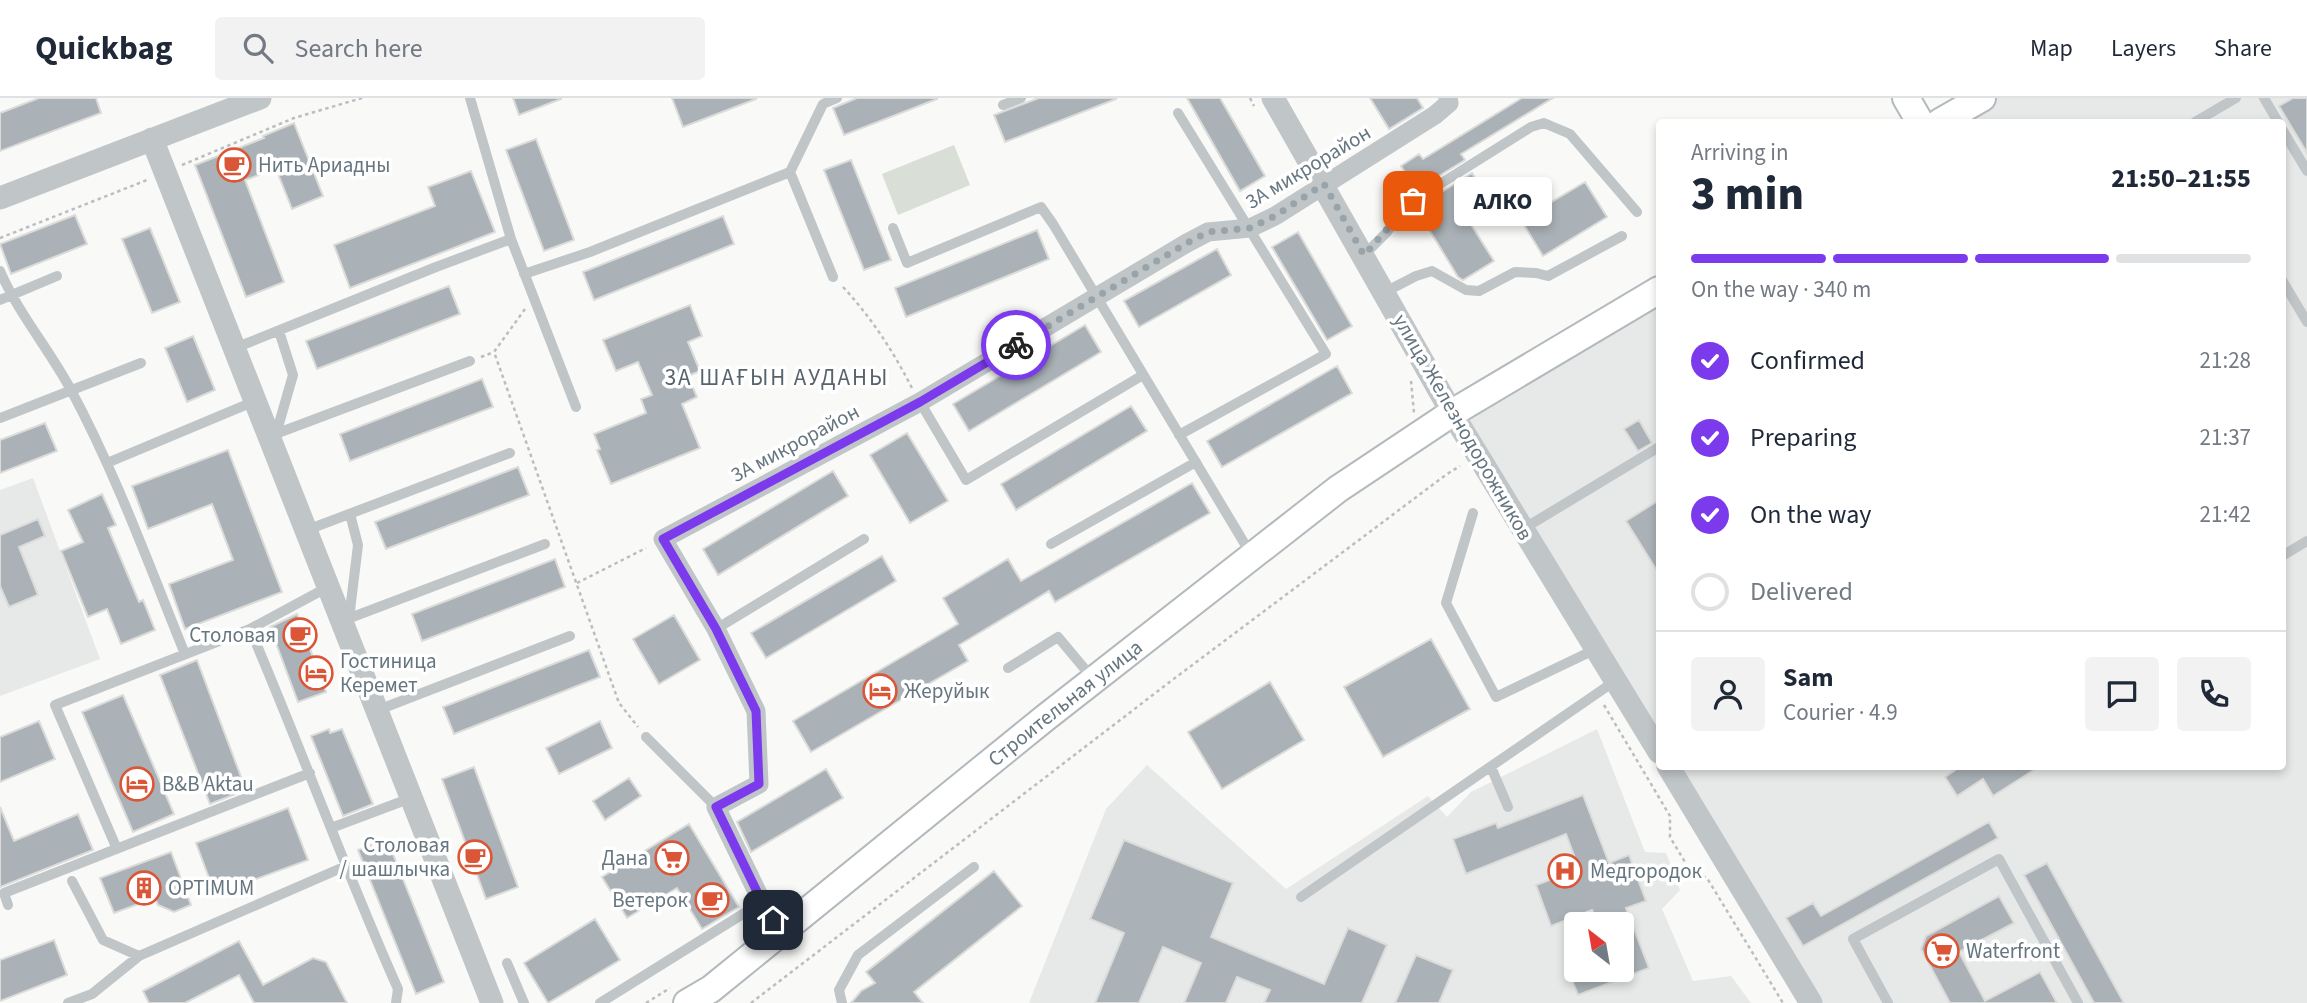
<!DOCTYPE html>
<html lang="en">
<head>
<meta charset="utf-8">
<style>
	body { margin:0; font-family:"Source Sans 3",sans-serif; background:#f2f2f3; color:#1f2937; height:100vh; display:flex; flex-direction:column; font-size:26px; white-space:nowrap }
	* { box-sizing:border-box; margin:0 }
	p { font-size:23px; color:#747a83 }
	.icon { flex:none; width:38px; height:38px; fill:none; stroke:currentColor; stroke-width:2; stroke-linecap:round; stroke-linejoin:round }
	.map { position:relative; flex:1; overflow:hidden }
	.sheet { position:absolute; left:1656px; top:21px; width:630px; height:651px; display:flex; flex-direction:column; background:#fff; border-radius:7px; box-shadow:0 4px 10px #0003 }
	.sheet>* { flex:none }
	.needle { width:46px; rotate:329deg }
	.tools { position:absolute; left:1564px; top:814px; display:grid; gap:14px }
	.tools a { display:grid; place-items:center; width:70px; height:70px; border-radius:7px; background:#fff; box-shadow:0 4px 10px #0003; font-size:35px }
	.pin { position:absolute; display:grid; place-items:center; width:60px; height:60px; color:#fff; margin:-30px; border-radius:14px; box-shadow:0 4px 10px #0006 }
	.courier { position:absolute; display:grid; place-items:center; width:70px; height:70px; margin:-35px; border:5px solid #7c3aed; border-radius:50%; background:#fff; color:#222; box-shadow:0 2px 9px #0007 }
	.bubble { position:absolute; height:49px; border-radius:7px; background:#fff; box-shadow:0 4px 10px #0003; font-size:23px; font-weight:800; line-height:49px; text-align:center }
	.overview em { font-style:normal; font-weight:800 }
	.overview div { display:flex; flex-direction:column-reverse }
	.overview { display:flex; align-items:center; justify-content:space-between; height:119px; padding:0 35px }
	h1 { font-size:46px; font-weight:800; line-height:52px }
	.bar { display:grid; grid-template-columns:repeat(4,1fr); gap:10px 7px; align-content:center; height:84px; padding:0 35px }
	.bar i { height:9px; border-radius:5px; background:#e0e1e3 }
	.bar .active { background:#7c3aed }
	.bar p { grid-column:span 4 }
	.line { display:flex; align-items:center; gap:18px; padding:0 35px; border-top:2px solid #e0e1e3 }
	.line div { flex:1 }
	.round { display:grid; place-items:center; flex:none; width:74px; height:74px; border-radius:7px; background:#f2f2f3 }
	ol { padding:0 35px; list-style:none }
	li { display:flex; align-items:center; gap:21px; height:77px }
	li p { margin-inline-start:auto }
	li .icon { padding:7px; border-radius:50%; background:#7c3aed; color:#fff; stroke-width:4 }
	li:last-child { color:#747a83 }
	li i { width:38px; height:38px; border:4px solid #e0e1e3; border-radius:50% }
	header { display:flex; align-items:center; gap:42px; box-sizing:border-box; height:98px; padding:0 35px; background:#fff; border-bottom:2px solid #e0e1e3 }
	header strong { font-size:33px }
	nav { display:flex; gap:38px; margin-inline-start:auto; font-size:24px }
	.search { width:490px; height:63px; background:#f2f2f3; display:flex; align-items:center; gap:18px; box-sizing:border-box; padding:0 24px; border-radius:7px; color:#747a83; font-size:26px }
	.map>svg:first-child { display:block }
	.built { fill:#e7e8e8; fill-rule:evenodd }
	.green { fill:#d9ded6 }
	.building { fill:#aab2b7; stroke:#dbdbd9; stroke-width:2 }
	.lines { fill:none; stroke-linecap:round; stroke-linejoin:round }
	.secondary-casing { stroke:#b3b9bd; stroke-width:30 }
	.path { stroke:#bbbec0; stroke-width:2.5; stroke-dasharray:3.5 3.5; stroke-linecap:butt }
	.service { stroke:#c0c5c8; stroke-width:10 }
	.minor { stroke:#c0c5c8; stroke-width:19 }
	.tertiary { stroke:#c0c5c8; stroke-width:23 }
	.secondary { stroke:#fff; stroke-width:26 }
	.done { stroke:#99a4aa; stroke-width:7; stroke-dasharray:0 12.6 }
	.route { stroke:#7c3aed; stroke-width:9 }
	.labels { text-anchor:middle; stroke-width:7; stroke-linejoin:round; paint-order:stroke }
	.poi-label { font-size:21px; fill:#667680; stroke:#fff; text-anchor:start }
	.street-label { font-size:21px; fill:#667680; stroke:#fff }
	.neighbourhood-label { font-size:23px; letter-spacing:2px; fill:#57646c; stroke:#fff }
</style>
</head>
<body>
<header>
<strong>Quickbag</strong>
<div class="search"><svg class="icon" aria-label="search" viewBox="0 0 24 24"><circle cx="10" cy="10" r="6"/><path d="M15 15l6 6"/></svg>Search here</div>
<nav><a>Map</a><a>Layers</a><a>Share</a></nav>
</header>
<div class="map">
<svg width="2307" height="905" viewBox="0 0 2307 905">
	<rect width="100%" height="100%" fill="#f9f9f7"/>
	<path class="built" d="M1981,0h326v905h-496l-144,-236 615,-1v-644h-342z
		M1659,192v463l-207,-340z
		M33,380l67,181 -100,37v-206z
		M1597,631l48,123 21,1 14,37 -18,19 31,72 38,-5 20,27h-722l77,-194 41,-44 139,124 142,-93 19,21 24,-25zM1577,826h45v46h-45z"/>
	<path class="green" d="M954,47l16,40 -72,30 -16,-41z"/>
	<path class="building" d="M39,0h57l5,15 -101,38v-38z
		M513,0h48v1l-42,16z
		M672,0h84v1l-73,28z
		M857,0h80v1l-93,36 -11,-27z
		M1039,0h77v1l-111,43 -11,-27z
		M1187,0h33l45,78 -25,15z
		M1370,0h47l6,10 -34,21z
		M1522,0h31l-92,56 4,6 -49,30 -15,-24 18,-12 4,5z
		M2293,0h14v55l-28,-47z
		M294,25l29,73 -31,13 -16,-40 -31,11 39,102 -38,15 -51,-132 69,-27 -1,-2z
		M536,41l38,101 -30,11 -38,-101z
		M851,62l40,100 -27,10 -40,-100z
		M471,73l24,61 -145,56 -16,-43 101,-39 -7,-19z
		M1472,75l19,30 -24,15 27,43 -31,19 -5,-3 -42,-69z
		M1585,84l22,35 -64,39 -22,-36z
		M75,117l12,29 -76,30 -11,-30z
		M723,118l11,28 -140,56 -11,-28z
		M150,130l30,74 -28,11 -30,-74z
		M1037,132l12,29 -143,58 -11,-29z
		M1298,134l54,94 -25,14 -55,-93z
		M1217,151l14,26 -92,52 -15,-26z
		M449,188l11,28 -143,55 -11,-28z
		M690,207l12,31 -14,6 12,29 -12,5 9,21 -15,7 18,44 -89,36 -14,-34 3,-1 -6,-15 52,-21 -5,-14 11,-4 -14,-33 -22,9 -13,-31z
		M1085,227l16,27 -132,79 -16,-27z
		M193,238l22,54 -28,12 -22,-54z
		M1337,268l15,27 -130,74 -15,-26z
		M482,281l11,28 -143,54 -10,-27z
		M1131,308l16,25 -131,79 -15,-26z
		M1639,322l13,23 -14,8 -14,-22z
		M45,325l12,28 -57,22v-33z
		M907,335l41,68 -38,22 -40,-68z
		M228,352l54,142 -97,37 -16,-45 64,-24 -21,-56 -64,25 -16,-43z
		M518,369l11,28 -143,54 -11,-27z
		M833,373l15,25 -130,79 -15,-26z
		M1192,385l18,30 -155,89 -6,-11 -90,54 9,16 -157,91 -18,-31 165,-97 -15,-26 65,-39 13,22z
		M102,396l14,31 -8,3 31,74 4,-2 12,30 -34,14 -14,-35 -19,8 -27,-66 22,-9 -15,-32z
		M1659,402v74l-33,-53z
		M38,421l7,17 -26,11 19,48 -29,12 -9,-21v-51z
		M882,458l14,25 -130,77 -15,-25z
		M555,461l10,28 -143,54 -10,-27z
		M297,516l29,78 -28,10 -28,-75z
		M674,517l26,45 -41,24 -26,-45z
		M1431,541l39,70 -87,48 -39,-70z
		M589,552l11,27 -146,57 -11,-27z
		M197,562l49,130 -36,14 -50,-129z
		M1270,584l34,58 -82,49 -34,-57z
		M123,597l51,119 -41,18 -51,-120z
		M39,623l16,38 -55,23v-45z
		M600,623l12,27 -53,26 -13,-26z
		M329,631l1,4 12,-4 31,75 -30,12 -32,-80z
		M1961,668h79l-47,30 -10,-17 -26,17 -12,-19z
		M474,669l44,120 -32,12 -44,-120z
		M826,671l17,29 -92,54 -14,-30z
		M629,680l12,18 -36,24 -12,-19z
		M1583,697l26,68 20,-8 17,46 -20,7 23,60 -71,27 -10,-25h54v-46h-24l-6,-14 -41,16 -15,-41 43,-16 -13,-35 -100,40 -13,-35 43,-16 2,5z
		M0,709l14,34 64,-27 15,36 -93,37z
		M288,710l20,52 -93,34 -19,-51z
		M1989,724l9,16 -195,108 -17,-28 27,-15 8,13z
		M689,726l50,83 -37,22 -25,-41 -50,30 -25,-41z
		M387,741l57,143 -28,12 -58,-144z
		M1124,742l109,43 -22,54 113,47 24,-56 39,17 -25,58h-98l6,-13 -33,-13 -11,26h-42l17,-40 -38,-16 -24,56h-44l29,-70 -34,-14z
		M171,754l20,53 -17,7 -16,-7 -3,-7 -41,15 -14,-35z
		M2047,765l77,140h-30l-70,-128z
		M994,773l28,35 -108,86 9,11h-72l10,-12 14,-8 -9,-11z
		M1999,798l15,27 -55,29 26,49 55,-29 17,31h-107l-29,-54 5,-13z
		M595,821l25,41 -72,43 -24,-40z
		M54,842l13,35 -67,26v-41z
		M239,843l24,44 50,-27 13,4 21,41h-93l-15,-28 -54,28h-36l-6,-12z
		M1416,857l37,15 -14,33h-44z"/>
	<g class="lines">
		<defs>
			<g id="secondary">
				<path d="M1906,0l14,24"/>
				<path d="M1940,24l42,-24"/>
				<path id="s1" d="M687,905l24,-14 334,-271 293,-229 114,-76 207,-123"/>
			</g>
		</defs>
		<use href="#secondary" class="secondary-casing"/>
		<path class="path" d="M1250,0l4,8
			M182,67l112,-47 68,-20
			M0,140l147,-58
			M843,189c28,30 50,64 69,101
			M525,211l-31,43 125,351 19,24
			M481,259l13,-5
			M1411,283l3,32
			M577,485l69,-35
			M1604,607l66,111v21l21,35 16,6 76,125
			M646,905l24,-15
			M751,905l420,-322 276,-207 13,-8"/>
		<path class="service" d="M2264,0l14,24
			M1003,7l18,-7
			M1178,15l148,241 -147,81
			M2195,24l41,-24
			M2282,31l25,42
			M790,74l43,105
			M893,130l14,35 134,-56 12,17 199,332
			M511,141l65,168
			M1364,157l23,-23 9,-14 17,-17 118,-74 13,-4 26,11 67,78
			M0,173c18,42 49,78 71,119 45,84 78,175 114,264
			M524,176l66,-22 200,-80 33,-68 14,-6
			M2282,182l25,42
			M1385,194l31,-16 16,-5 34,19 13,1 36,-19 21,1 12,3 74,-40
			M0,202l57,-24
			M235,250l201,-81 75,-28 -41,-141
			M920,304l46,78 177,-105
			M0,320l141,-55
			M276,336l17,-59 -14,-44
			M270,338l200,-75
			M107,365l148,-62
			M1473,415l-27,90 50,94 100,-48
			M1523,431l136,-82
			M307,432l203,-77
			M1051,446l145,-82
			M2282,458l25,-15
			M328,489l-78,42c51,119 95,241 148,360l-2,14
			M349,521l9,-74 -8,-31
			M342,523l203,-77
			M716,531l148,-90
			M1008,570l50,-31 36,43
			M378,612l192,-74
			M646,639l70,70
			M1491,669l17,40
			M331,730l80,-30
			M117,751l-62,-144 195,-76
			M72,783l31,59 36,16
			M1301,799l314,-216
			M8,807l-4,-12 306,-120
			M507,865l17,40
			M68,905l24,-9 47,-38 207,-90
			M600,905l162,-101
			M842,905l-3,-13 19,-35 116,-88
			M1888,905l-35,-64 146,-80 79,144"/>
		<path class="minor" d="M780,835l-18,-31 -46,-95 43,-23 -3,-73 -40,-82 -53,-90 257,-137 267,-159 21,-11 42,-4 25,-12 160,-101 14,-12 -1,-5"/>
		<path class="tertiary" d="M1273,0l179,315 207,339
			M152,41l340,864
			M0,100l260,-100
			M1668,668l143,237"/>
		<use href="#secondary" class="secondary"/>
	</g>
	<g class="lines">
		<path class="done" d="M1016,247l171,-102 21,-11 42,-4 25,-12 49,-32 40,71c17,-18 32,-37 49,-54"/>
		<path class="route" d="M773,822l-11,-18 -46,-95 43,-23 -3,-73 -40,-82 -53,-90 257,-137 96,-57"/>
	</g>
	<defs>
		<symbol id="cafe-ring" viewBox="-11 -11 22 22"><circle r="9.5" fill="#fff" stroke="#da5636" stroke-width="1.5"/><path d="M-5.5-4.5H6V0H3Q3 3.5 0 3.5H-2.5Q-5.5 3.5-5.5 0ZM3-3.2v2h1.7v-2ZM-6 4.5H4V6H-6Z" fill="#da5636"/></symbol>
		<symbol id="hotel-ring" viewBox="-11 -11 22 22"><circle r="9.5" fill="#fff" stroke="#da5636" stroke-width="1.5"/><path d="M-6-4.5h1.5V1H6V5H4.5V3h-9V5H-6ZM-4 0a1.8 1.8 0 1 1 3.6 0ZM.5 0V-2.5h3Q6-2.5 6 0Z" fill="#da5636"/></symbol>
		<symbol id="supermarket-ring" viewBox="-11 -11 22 22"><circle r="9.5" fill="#fff" stroke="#da5636" stroke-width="1.5"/><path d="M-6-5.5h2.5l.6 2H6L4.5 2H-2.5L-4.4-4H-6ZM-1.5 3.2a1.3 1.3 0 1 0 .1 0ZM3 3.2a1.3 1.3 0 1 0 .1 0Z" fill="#da5636"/></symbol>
		<symbol id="hospital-ring" viewBox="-11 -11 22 22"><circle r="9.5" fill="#fff" stroke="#da5636" stroke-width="1.5"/><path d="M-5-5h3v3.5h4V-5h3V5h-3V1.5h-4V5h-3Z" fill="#da5636"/></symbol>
		<symbol id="building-ring" viewBox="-11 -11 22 22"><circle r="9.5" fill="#fff" stroke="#da5636" stroke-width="1.5"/><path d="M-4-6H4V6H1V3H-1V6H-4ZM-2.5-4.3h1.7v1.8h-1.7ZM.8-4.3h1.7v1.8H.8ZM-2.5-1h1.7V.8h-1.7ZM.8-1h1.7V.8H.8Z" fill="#da5636"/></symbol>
	</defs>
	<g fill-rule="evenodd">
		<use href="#cafe-ring" x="215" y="48" width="38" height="38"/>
		<use href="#cafe-ring" x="281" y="518" width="38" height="38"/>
		<use href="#hotel-ring" x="297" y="556" width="38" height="38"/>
		<use href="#hotel-ring" x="861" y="574" width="38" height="38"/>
		<use href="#hotel-ring" x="118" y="667" width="38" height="38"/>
		<use href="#cafe-ring" x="456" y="740" width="38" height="38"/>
		<use href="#supermarket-ring" x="653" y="741" width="38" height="38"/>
		<use href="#hospital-ring" x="1546" y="754" width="38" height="38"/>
		<use href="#building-ring" x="125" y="771" width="38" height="38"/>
		<use href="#cafe-ring" x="693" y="783" width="38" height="38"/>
		<use href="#supermarket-ring" x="1923" y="834" width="38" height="38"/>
	</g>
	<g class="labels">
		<g class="poi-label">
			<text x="258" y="74">Нить Ариадны</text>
			<text x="276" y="544" text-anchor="end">Столовая</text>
			<text x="340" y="570">Гостиница<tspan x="340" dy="24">Керемет</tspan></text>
			<text x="904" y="600">Жеруйык</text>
			<text x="162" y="693">B&amp;B Aktau</text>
			<text x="450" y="754" text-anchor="end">Столовая<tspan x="450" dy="24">/ шашлычка</tspan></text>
			<text x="648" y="767" text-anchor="end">Дана</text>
			<text x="1590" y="780">Медгородок</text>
			<text x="168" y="797">OPTIMUM</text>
			<text x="688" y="809" text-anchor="end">Ветерок</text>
			<text x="1966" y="860">Waterfront</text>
		</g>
		<g class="street-label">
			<text transform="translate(1308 69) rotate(-31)" y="7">3А микрорайон</text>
			<text transform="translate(1463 329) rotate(60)" y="7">улица Железнодорожников</text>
			<text transform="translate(795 345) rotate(-28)" y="7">3А микрорайон</text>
			<text dy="7" stroke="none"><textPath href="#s1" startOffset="483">Строительная улица</textPath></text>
		</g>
		<g class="neighbourhood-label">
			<text x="777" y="287">3А ШАҒЫН АУДАНЫ</text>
		</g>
	</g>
</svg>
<div class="tools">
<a><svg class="needle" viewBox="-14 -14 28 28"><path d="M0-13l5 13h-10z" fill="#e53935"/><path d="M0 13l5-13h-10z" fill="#747a83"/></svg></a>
</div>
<div class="pin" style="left:1413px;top:103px;background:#ea580c"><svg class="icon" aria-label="bag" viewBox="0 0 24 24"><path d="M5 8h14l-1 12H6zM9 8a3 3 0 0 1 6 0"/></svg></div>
<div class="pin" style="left:773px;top:822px;background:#1f2937"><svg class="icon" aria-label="home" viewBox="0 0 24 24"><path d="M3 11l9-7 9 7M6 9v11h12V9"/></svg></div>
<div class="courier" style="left:1016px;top:247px"><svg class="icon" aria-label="bike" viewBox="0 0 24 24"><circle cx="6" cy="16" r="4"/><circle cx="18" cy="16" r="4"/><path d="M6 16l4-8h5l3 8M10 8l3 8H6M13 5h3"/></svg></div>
<div class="bubble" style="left:1454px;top:79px;width:98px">АЛКО</div>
<section class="sheet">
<div class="overview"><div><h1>3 min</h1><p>Arriving in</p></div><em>21:50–21:55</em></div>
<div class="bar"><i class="active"></i><i class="active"></i><i class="active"></i><i></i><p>On the way · 340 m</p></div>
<ol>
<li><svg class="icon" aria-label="check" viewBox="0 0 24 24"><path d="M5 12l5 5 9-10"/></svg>Confirmed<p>21:28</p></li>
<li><svg class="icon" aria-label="check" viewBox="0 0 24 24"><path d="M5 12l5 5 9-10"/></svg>Preparing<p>21:37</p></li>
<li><svg class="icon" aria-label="check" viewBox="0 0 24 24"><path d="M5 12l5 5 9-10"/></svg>On the way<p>21:42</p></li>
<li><i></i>Delivered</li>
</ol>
<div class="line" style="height:126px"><a class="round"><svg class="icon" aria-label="person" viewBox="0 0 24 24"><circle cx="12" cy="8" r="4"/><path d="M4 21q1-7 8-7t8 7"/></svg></a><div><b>Sam</b><p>Courier · 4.9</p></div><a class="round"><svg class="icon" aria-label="chat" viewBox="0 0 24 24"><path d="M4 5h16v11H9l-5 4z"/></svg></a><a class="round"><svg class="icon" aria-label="phone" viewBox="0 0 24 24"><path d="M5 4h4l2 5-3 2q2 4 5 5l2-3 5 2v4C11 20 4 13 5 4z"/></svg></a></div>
</section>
</div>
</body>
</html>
